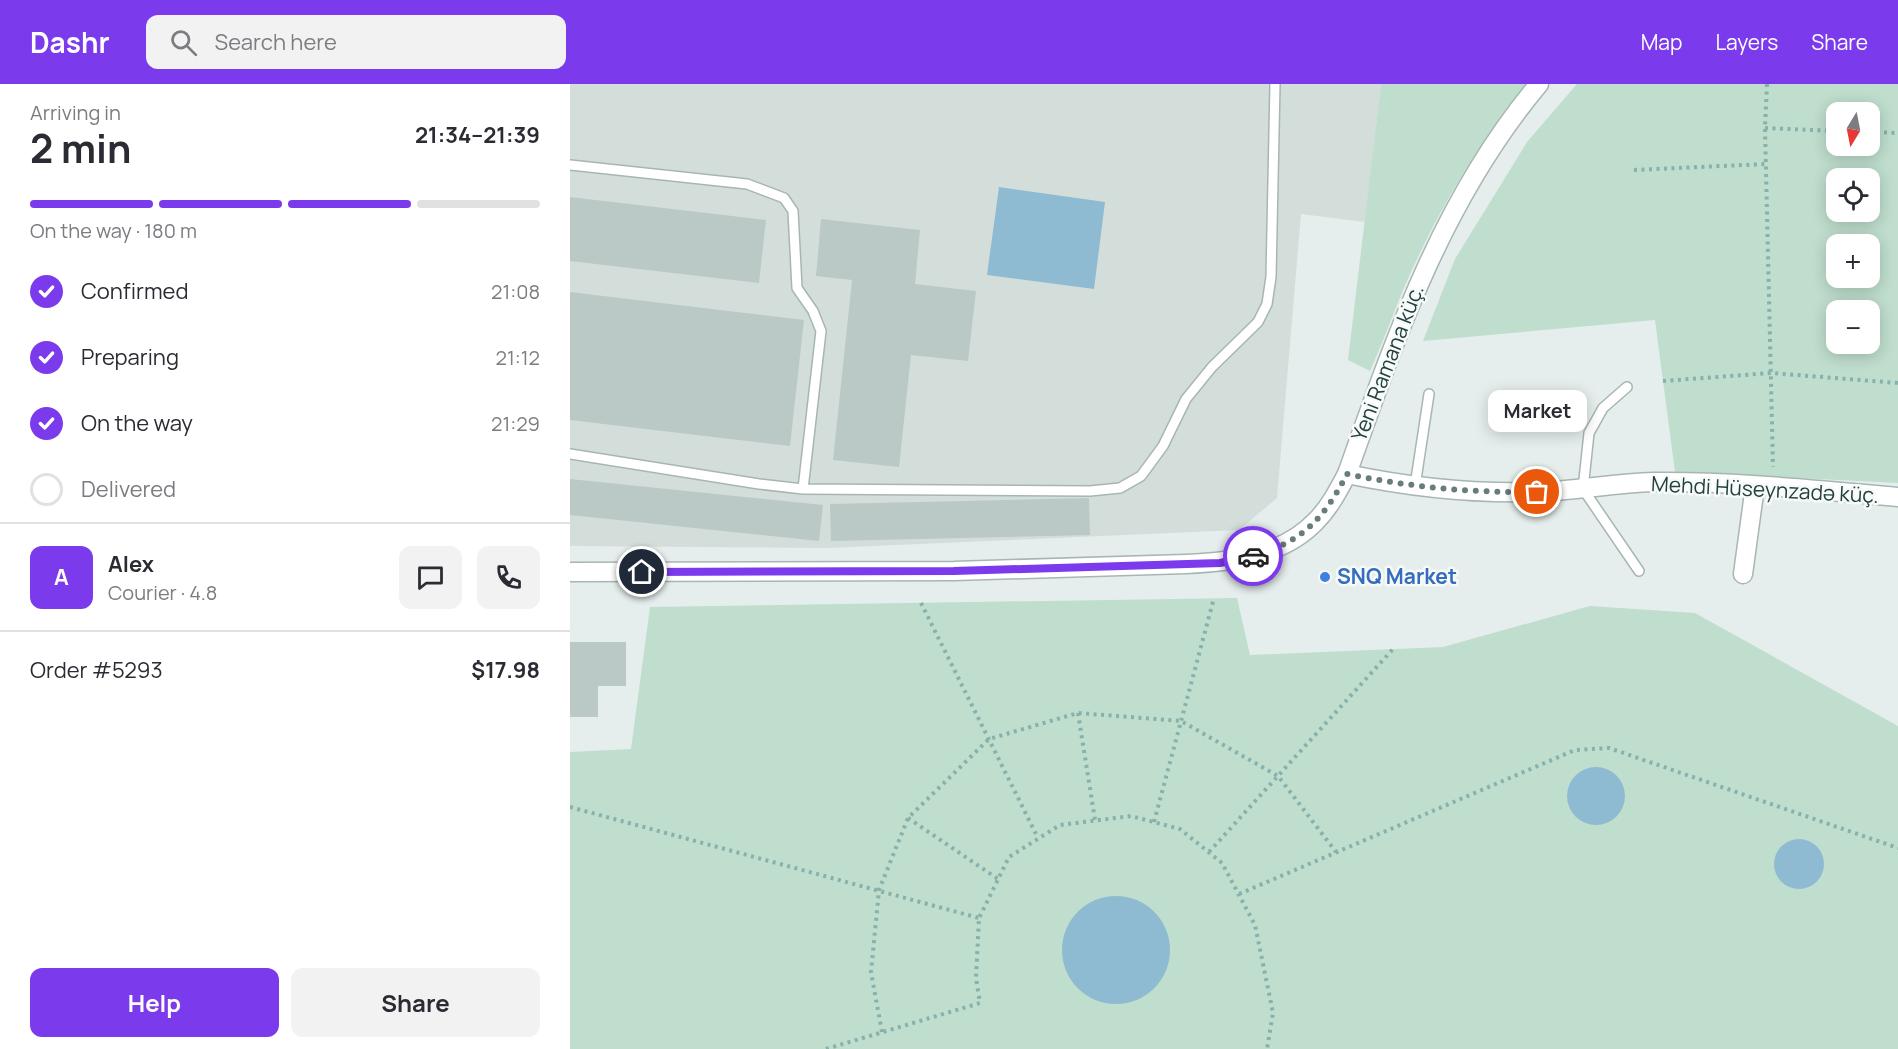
<!DOCTYPE html>
<html lang="en">
<head>
<meta charset="utf-8">
<style>
	body { margin:0; font-family:Manrope,sans-serif; background:#f2f2f3; color:#2b2b33; height:100vh; display:flex; flex-direction:column; font-size:22px; white-space:nowrap }
	* { box-sizing:border-box; margin:0 }
	p { font-size:20px; color:#7c7c81 }
	.icon { flex:none; width:33px; height:33px; fill:none; stroke:currentColor; stroke-width:2; stroke-linecap:round; stroke-linejoin:round }
	.map { position:relative; flex:1; overflow:hidden }
	.sheet { display:flex; flex-direction:column; background:#fff; width:570px }
	.sheet>* { flex:none }
	.needle { width:39px; rotate:190deg }
	.controls { position:absolute; left:1256px; top:18px; display:grid; gap:12px }
	.controls a { display:grid; place-items:center; width:54px; height:54px; border-radius:12px; background:#fff; box-shadow:0 3px 15px #0003; font-size:30px }
	.pin { position:absolute; display:grid; place-items:center; width:51px; height:51px; color:#fff; margin:-26px; border:3px solid #fff; border-radius:50%; box-shadow:0 2px 6px #0007 }
	.courier { position:absolute; display:grid; place-items:center; width:60px; height:60px; margin:-30px; border:4px solid #7c3aed; border-radius:50%; background:#fff; color:#222; box-shadow:0 2px 8px #0007 }
	.bubble { position:absolute; height:42px; border-radius:12px; background:#fff; box-shadow:0 3px 15px #0003; font-size:20px; font-weight:700; line-height:42px; text-align:center }
	.head em { font-style:normal; font-weight:700 }
	.head div { display:flex; flex-direction:column-reverse }
	.head { display:flex; align-items:center; justify-content:space-between; height:102px; padding:0 30px }
	h1 { font-size:39px; font-weight:700; line-height:45px }
	.bar { display:grid; grid-template-columns:repeat(4,1fr); gap:9px 6px; align-content:center; height:72px; padding:0 30px }
	.bar i { height:8px; border-radius:4px; background:#e1e1e2 }
	.bar .active { background:#7c3aed }
	.bar p { grid-column:span 4 }
	.line { display:flex; align-items:center; gap:15px; padding:0 30px; border-top:2px solid #e1e1e2 }
	.line div { flex:1 }
	.round { display:grid; place-items:center; flex:none; width:63px; height:63px; border-radius:12px; background:#f2f2f3 }
	ol { padding:0 30px; list-style:none }
	li { display:flex; align-items:center; gap:18px; height:66px }
	li p { margin-inline-start:auto }
	li .icon { padding:6px; border-radius:50%; background:#7c3aed; color:#fff; stroke-width:4 }
	li:last-child { color:#7c7c81 }
	li i { width:33px; height:33px; border:3px solid #e1e1e2; border-radius:50% }
	.primary-button { display:flex; gap:12px; margin-top:auto; padding:12px 30px }
	.primary-button a { flex:1; height:69px; border-radius:12px; background:#7c3aed; color:#fff; font-size:24px; font-weight:700; line-height:69px; text-align:center }
	.primary-button a+a { background:#f2f2f3; color:#2b2b33 }
	header { display:flex; align-items:center; gap:36px; box-sizing:border-box; height:84px; padding:0 30px; background:#7c3aed; color:#fff }
	header strong { font-size:28px }
	nav { display:flex; gap:33px; margin-inline-start:auto; font-size:21px }
	.search { width:420px; height:54px; background:#f2f2f3; display:flex; align-items:center; gap:15px; box-sizing:border-box; padding:0 21px; border-radius:12px; color:#7c7c81; font-size:22px }
	main { display:flex; flex:1; min-height:0 }
	.map>svg:first-child { display:block }
	.built { fill:#d3dedb }
	.green { fill:#bfdecd; fill-rule:evenodd }
	.water { fill:#8ebbd2 }
	.building { fill:#bac9c5 }
	.lines { fill:none; stroke-linecap:round; stroke-linejoin:round }
	.service-casing { stroke:#a7b6b4; stroke-width:12 }
	.minor-casing { stroke:#a7b6b4; stroke-width:21 }
	.tertiary-casing { stroke:#a7b6b4; stroke-width:21 }
	.path { stroke:#86b1ac; stroke-width:4; stroke-dasharray:3 4.5; stroke-linecap:butt }
	.service { stroke:#fff; stroke-width:9 }
	.minor { stroke:#fff; stroke-width:18 }
	.tertiary { stroke:#fff; stroke-width:18 }
	.done { stroke:#687d7b; stroke-width:6; stroke-dasharray:0 10.8 }
	.route { stroke:#7c3aed; stroke-width:8 }
	.shop-dot { fill:#3f7fe0; stroke:#f6faf9; stroke-width:2 }
	.labels { text-anchor:middle; stroke-width:5; stroke-linejoin:round; paint-order:stroke }
	.street-label { font-size:21px; fill:#24403e; stroke:#f6faf9 }
	.shop-label { font-size:21px; font-weight:bold; fill:#366cbe; stroke:#f6faf9; text-anchor:start }
</style>
</head>
<body>
<header>
<strong>Dashr</strong>
<div class="search"><svg class="icon" aria-label="search" viewBox="0 0 24 24"><circle cx="10" cy="10" r="6"/><path d="M15 15l6 6"/></svg>Search here</div>
<nav><a>Map</a><a>Layers</a><a>Share</a></nav>
</header>
<main>
<section class="sheet">
<div class="head"><div><h1>2 min</h1><p>Arriving in</p></div><em>21:34–21:39</em></div>
<div class="bar"><i class="active"></i><i class="active"></i><i class="active"></i><i></i><p>On the way · 180 m</p></div>
<ol>
<li><svg class="icon" aria-label="check" viewBox="0 0 24 24"><path d="M5 12l5 5 9-10"/></svg>Confirmed<p>21:08</p></li>
<li><svg class="icon" aria-label="check" viewBox="0 0 24 24"><path d="M5 12l5 5 9-10"/></svg>Preparing<p>21:12</p></li>
<li><svg class="icon" aria-label="check" viewBox="0 0 24 24"><path d="M5 12l5 5 9-10"/></svg>On the way<p>21:29</p></li>
<li><i></i>Delivered</li>
</ol>
<div class="line" style="height:108px"><b class="round" style="background:#7c3aed;color:#fff">A</b><div><b>Alex</b><p>Courier · 4.8</p></div><a class="round"><svg class="icon" aria-label="chat" viewBox="0 0 24 24"><path d="M4 5h16v11H9l-5 4z"/></svg></a><a class="round"><svg class="icon" aria-label="phone" viewBox="0 0 24 24"><path d="M5 4h4l2 5-3 2q2 4 5 5l2-3 5 2v4C11 20 4 13 5 4z"/></svg></a></div>
<div class="line" style="height:78px"><div>Order #5293</div><b>$17.98</b></div>
<div class="primary-button"><a>Help</a><a>Share</a></div>
</section>
<div class="map">
<svg width="1328" height="965" viewBox="0 0 1328 965">
	<rect width="100%" height="100%" fill="#e5eeec"/>
	<path class="built" d="M0,0h811l-16,138 -64,-8 -24,284 -38,32 -412,18 -257,-2z"/>
	<path class="green" d="M811,0h147c-17,18 -30,37 -44,58 -32,46 -59,97 -81,148 -11,27 -21,54 -33,81l-22,-11z
		M1007,0h321v399l-223,-11 -20,-152 -232,21 32,-82 72,-117zM1266,28h33v34h-33zM1266,94h33v34h-33zM1266,160h33v34h-33zM1266,226h33v34h-33z
		M667,514l13,57 193,-8 147,-41 105,7 203,113v323h-1328v-297l61,-3 19,-142z"/>
	<path class="water" d="M429,103l106,15 -11,87 -107,-14z
		M997 712a29 29 0 1 1 58 0a29 29 0 1 1-58 0Z
		M1204 780a25 25 0 1 1 50 0a25 25 0 1 1-50 0Z
		M492 866a54 54 0 1 1 108 0a54 54 0 1 1-108 0Z"/>
	<path class="building" d="M0,113l196,23 -7,63 -189,-22z
		M251,135l99,11 -5,54 61,7 -8,70 -57,-6 -12,112 -66,-7 19,-180 -36,-4z
		M0,208l234,28 -14,126 -220,-26z
		M0,395l253,26 -4,36 -249,-26z
		M519,414l1,37 -259,6 -1,-37z
		M0,558h56v44h-28v31h-28z"/>
	<g class="lines">
		<defs>
			<path id="service" d="M0,81l177,19 37,14 9,13 4,77 16,23 8,20 -18,158
				M1057,303l-24,21 -14,25 -6,56 56,82
				M0,370l189,30 44,5 287,2 30,-3 21,-12 22,-30 23,-47 26,-32 46,-45 9,-18 4,-27 4,-193
				M845,402l14,-92"/>
			<path id="minor" d="M777,390c62,13 125,20 189,18 39,-1 78,-9 117,-10 82,-1 164,8 245,15
				M1173,490l12,-88"/>
			<path id="tertiary" d="M0,488l384,-1 232,-7c45,-2 97,-8 130,-43 13,-13 22,-30 31,-47 49,-138 96,-276 192,-390"/>
		</defs>
		<use href="#service" class="service-casing"/>
		<use href="#minor" class="minor-casing"/>
		<use href="#tertiary" class="tertiary-casing"/>
		<path class="path" d="M1197,0l-2,44 8,339
			M1195,44l71,3
			M1299,48l29,1
			M1064,86l132,-6
			M1093,297l108,-8 127,10
			M351,519l117,235
			M508,629l17,107
			M0,723l409,111
			M338,734l90,61
			M584,738l60,-224
			M639,768l184,-203
			M669,810l336,-144 34,-2 289,100
			M312,948l-11,-60 8,-82 29,-72 81,-79 89,-26 103,8 97,55 58,76
			M256,965l154,-46 -4,-25 3,-60 30,-61 51,-32 71,-9 49,13 42,34 33,62 18,88 -6,36"/>
		<use href="#service" class="service"/>
		<use href="#minor" class="minor"/>
		<use href="#tertiary" class="tertiary"/>
	</g>
	<g class="lines">
		<path class="done" d="M683,472c10,-4 21,-7 31,-12 30,-14 48,-41 63,-70 63,13 125,19 190,18"/>
		<path class="route" d="M72,488l312,-1 266,-8 33,-7"/>
	</g>
	<circle class="shop-dot" cx="755" cy="493" r="6"/>
	<g class="labels">
		<g class="street-label">
			<text transform="translate(818 279) rotate(-69)" y="7">Yeni Ramana küç.</text>
			<text transform="translate(1195 406) rotate(3)" y="7">Mehdi Hüseynzadə küç.</text>
		</g>
		<g class="shop-label">
			<text x="767" y="500">SNQ Market</text>
		</g>
	</g>
</svg>
<div class="controls">
<a><svg class="needle" viewBox="-14 -14 28 28"><path d="M0-13l5 13h-10z" fill="#e53935"/><path d="M0 13l5-13h-10z" fill="#7c7c81"/></svg></a>
<a><svg class="icon" aria-label="locate" viewBox="0 0 24 24"><circle cx="12" cy="12" r="6"/><path d="M12 2v4M12 18v4M2 12h4M18 12h4"/></svg></a>
<a>+</a>
<a>−</a>
</div>
<div class="pin" style="left:967px;top:408px;background:#ea580c"><svg class="icon" aria-label="bag" viewBox="0 0 24 24"><path d="M5 8h14l-1 12H6zM9 8a3 3 0 0 1 6 0"/></svg></div>
<div class="pin" style="left:72px;top:488px;background:#1f2937"><svg class="icon" aria-label="home" viewBox="0 0 24 24"><path d="M3 11l9-7 9 7M6 9v11h12V9"/></svg></div>
<div class="courier" style="left:683px;top:472px"><svg class="icon" aria-label="car" viewBox="0 0 24 24"><path d="M5 17H2v-5l4-1 3-4h7l3 4 3 1v5h-3M9 17h6M6 11h13"/><circle cx="7" cy="17" r="2"/><circle cx="17" cy="17" r="2"/></svg></div>
<div class="bubble" style="left:918px;top:306px;width:99px">Market</div>
</div>
</main>
</body>
</html>
